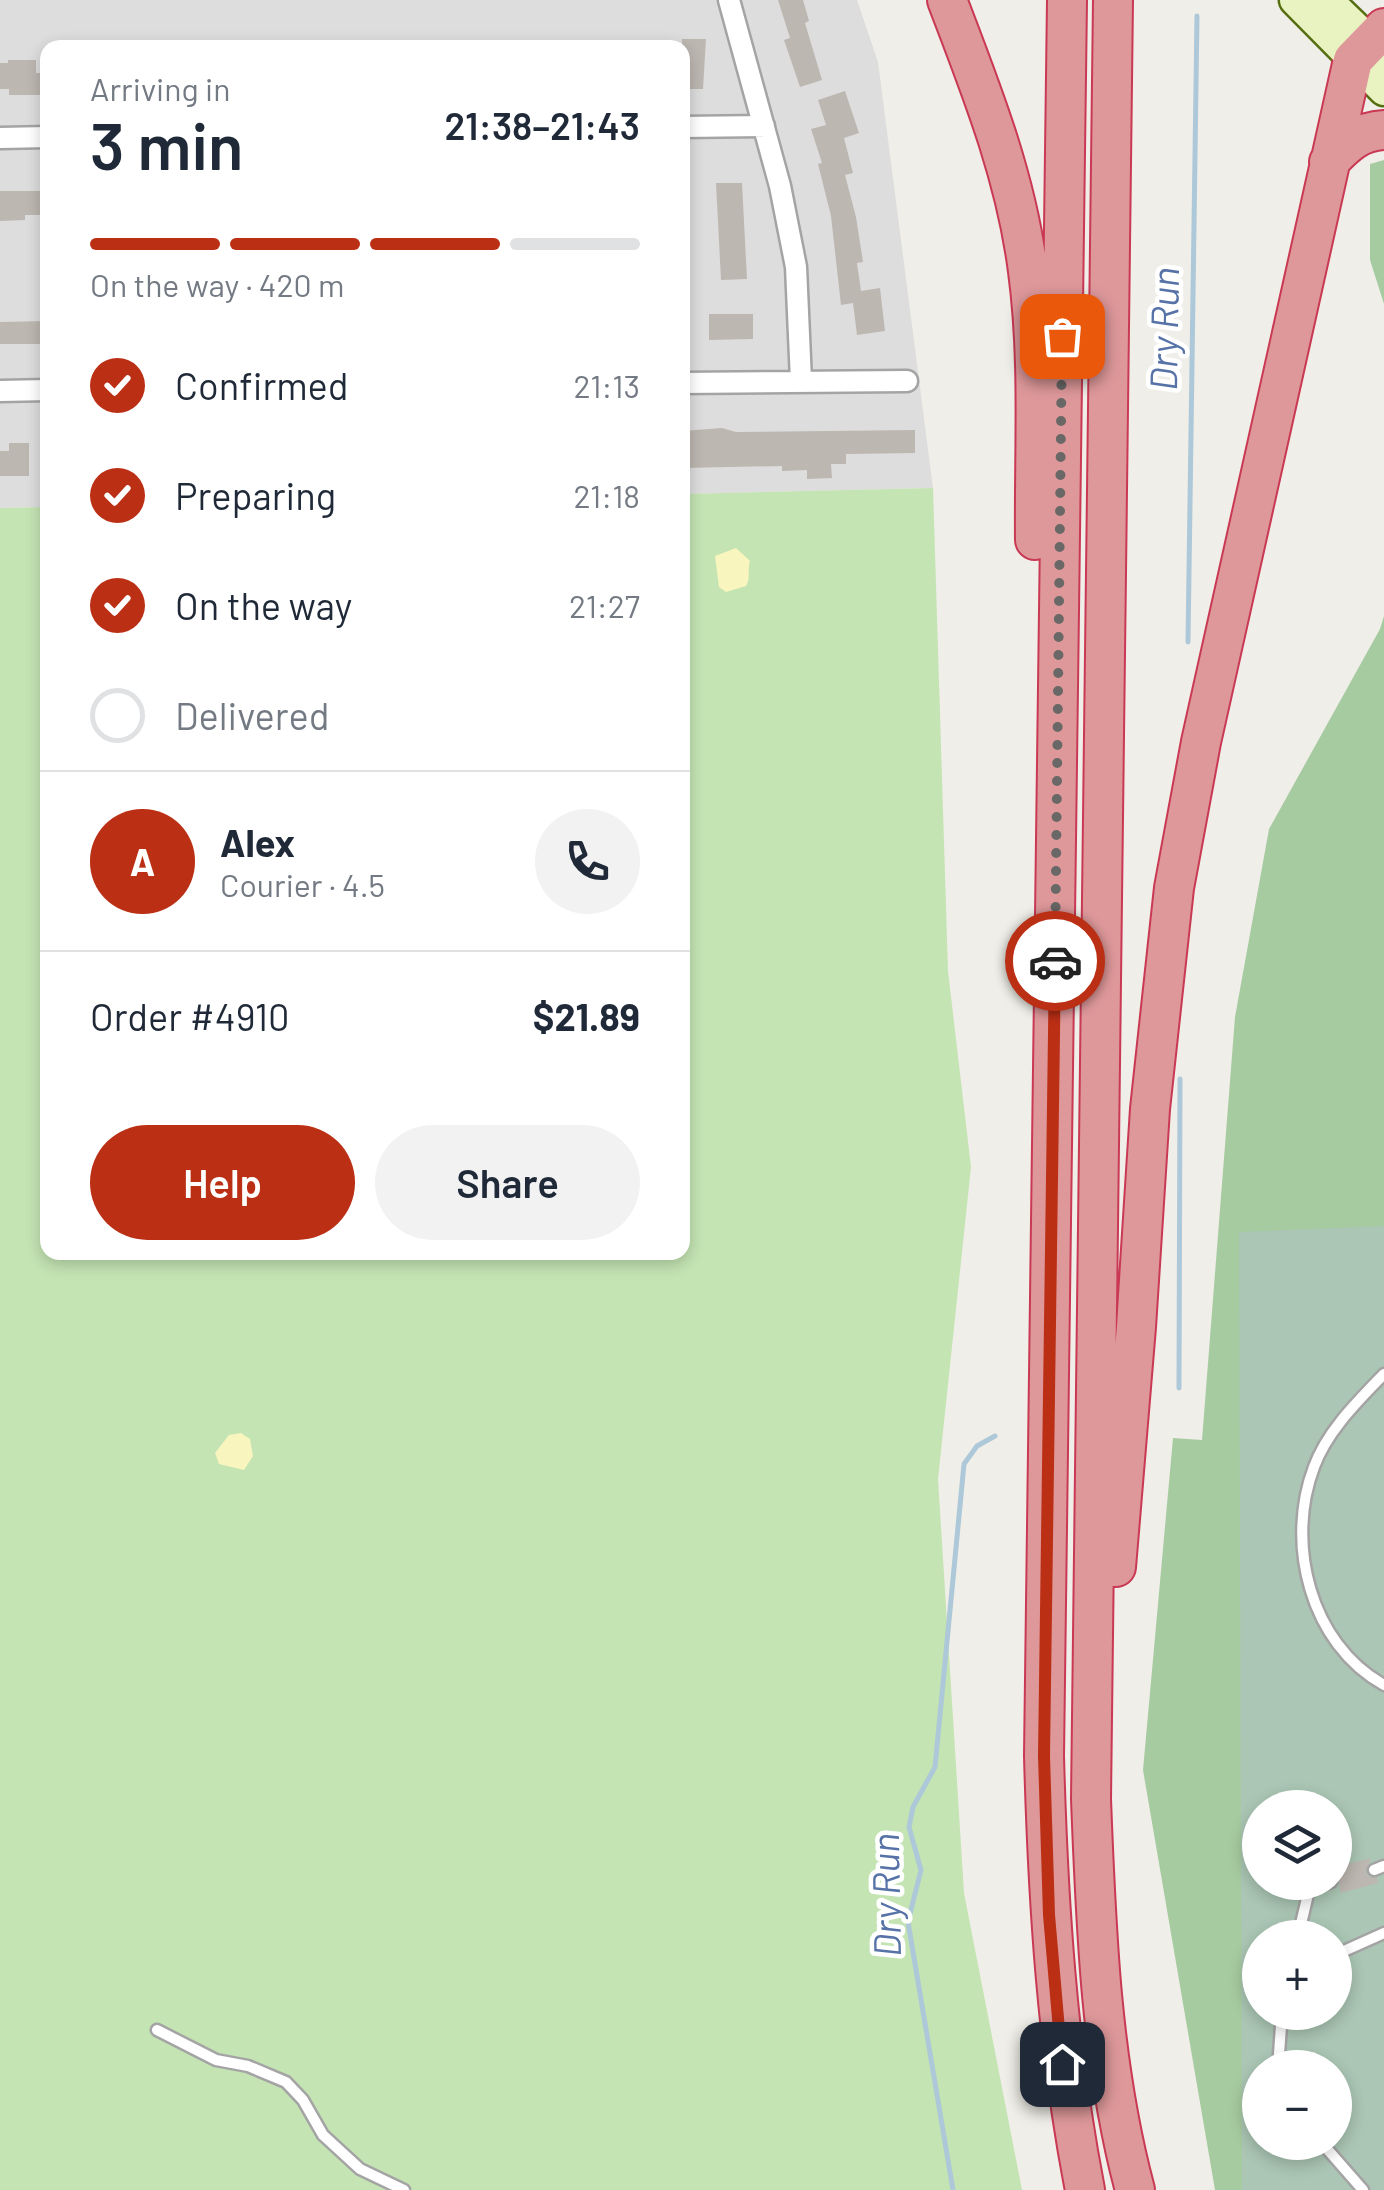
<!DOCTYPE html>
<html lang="en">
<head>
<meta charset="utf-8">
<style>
	body { margin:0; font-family:Barlow,sans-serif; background:#f2f2f3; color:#1f2937; height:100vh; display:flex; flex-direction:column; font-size:38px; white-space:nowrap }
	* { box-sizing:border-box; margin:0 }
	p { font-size:32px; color:#747a83 }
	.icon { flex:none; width:55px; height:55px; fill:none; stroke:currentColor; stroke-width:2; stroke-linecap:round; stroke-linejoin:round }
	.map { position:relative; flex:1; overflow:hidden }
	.sheet { position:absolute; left:40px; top:40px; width:650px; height:1220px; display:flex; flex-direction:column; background:#fff; border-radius:20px; box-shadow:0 5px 15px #0003 }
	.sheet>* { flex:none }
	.controls { position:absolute; left:1242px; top:1790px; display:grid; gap:20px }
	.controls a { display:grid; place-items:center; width:110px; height:110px; border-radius:50%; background:#fff; box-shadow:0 5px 15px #0003; font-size:50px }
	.pin { position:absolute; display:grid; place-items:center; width:85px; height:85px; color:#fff; margin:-42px; border-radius:20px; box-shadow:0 5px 15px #0006 }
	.courier { position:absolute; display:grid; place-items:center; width:100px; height:100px; margin:-50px; border:8px solid #bb2f15; border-radius:50%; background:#fff; color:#222; box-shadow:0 2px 12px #0007 }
	.headline em { font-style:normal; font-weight:600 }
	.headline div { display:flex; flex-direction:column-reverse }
	.headline { display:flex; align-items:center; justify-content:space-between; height:170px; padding:0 50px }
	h1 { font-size:65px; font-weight:600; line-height:75px }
	.bar { display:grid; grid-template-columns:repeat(4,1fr); gap:15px 10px; align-content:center; height:120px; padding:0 50px }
	.bar i { height:12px; border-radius:8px; background:#e0e1e3 }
	.bar .current { background:#bb2f15 }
	.bar p { grid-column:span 4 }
	.line { display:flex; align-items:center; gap:25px; padding:0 50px; border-top:2px solid #e0e1e3 }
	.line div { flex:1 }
	.round { display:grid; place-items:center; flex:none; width:105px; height:105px; border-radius:52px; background:#f2f2f3 }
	ol { padding:0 50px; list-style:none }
	li { display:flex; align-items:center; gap:30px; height:110px }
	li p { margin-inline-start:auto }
	li .icon { padding:10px; border-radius:50%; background:#bb2f15; color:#fff; stroke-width:4 }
	li:last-child { color:#747a83 }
	li i { width:55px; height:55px; border:5px solid #e0e1e3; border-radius:50% }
	.action { display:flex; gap:20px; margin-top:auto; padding:20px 50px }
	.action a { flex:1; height:115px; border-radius:60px; background:#bb2f15; color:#fff; font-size:40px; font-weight:600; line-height:115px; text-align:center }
	.action a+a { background:#f2f2f3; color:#1f2937 }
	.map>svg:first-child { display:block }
	.residential { fill:#dedddd }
	.grass { fill:#c4e4b3 }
	.forest { fill:#a7cba1 }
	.sand { fill:#f8f5be }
	.cemetery { fill:#abc6b4; fill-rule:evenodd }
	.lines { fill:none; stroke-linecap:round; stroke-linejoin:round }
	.stream { stroke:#adc8d8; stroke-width:5 }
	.building { fill:#bdb7b1 }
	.lane-casing { stroke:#a4a4a4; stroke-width:15 }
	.street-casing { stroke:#a4a4a4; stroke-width:25 }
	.secondary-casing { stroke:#556e11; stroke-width:35 }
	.highway-casing { stroke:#c93954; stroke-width:42 }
	.lane { stroke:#fff; stroke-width:10 }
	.street { stroke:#fff; stroke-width:20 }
	.secondary { stroke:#e9f3c2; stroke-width:30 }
	.highway { stroke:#de989a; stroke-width:38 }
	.done { stroke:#696866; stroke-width:10; stroke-dasharray:0 18 }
	.route { stroke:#bb2f15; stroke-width:12 }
	.labels { text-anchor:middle; stroke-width:9; stroke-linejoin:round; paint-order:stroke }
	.water-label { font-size:38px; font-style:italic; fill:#5672a7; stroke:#fff }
</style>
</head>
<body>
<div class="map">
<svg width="1384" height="2190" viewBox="0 0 1384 2190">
	<rect width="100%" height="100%" fill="#f0eee8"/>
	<path class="residential" d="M0,0h857l21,62 55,426 -250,6 -1,-446h-634l-1,459 -47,1z"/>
	<path class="grass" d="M933,488l15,483 23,196 -33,312 26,414 58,297h-1022v-1682l47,-1 1,745h634l1,-758z"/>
	<path class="forest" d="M1384,160v144l-14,-44v-96z
		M1384,616v726l-49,466h-75v334l80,48h-125l-72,-420 30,-332 29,2 33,-423 34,-188 111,-200z"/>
	<path class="sand" d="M736,548l14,13c-3,9 1,17 -4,25l-20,6 -7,-5 -4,-31z
		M241,1433l9,6 3,17 -9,14 -25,-6 -4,-11 14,-18z"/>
	<path class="cemetery" d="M1384,1226v964h-142l-3,-958zM1260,1808h75v74h-75zM1260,1938h75v74h-75zM1260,2068h75v74h-75z"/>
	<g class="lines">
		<path class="stream" d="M1188,642l9,-626
			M1179,1388l1,-309
			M953,2190l-45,-268 13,-52 -12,-43 4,-20 22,-40 29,-303 13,-18 18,-10"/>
	</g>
	<path class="building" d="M778,0h25l6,21 -4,2 17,57 -22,7 -16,-47 6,-2z
		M682,39h24l-3,50h-21z
		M8,60h28v13h12v22h-39v-6h-9v-26h8z
		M845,91l14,42 -15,5 9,35 -8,2 11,42 7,45 -6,1 4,28 19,-3 5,43 -28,4 -4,-32 -12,2 -10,-89 -13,-52 4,-1 -11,-34 15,-4 -8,-25z
		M716,183h26l5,96 -26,1z
		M0,191h48v24h-23v5l-25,1z
		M709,314h44v25l-44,1z
		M48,321v23h-48v-22z
		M722,428l14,4 179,-2v23l-69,1v10h-15l1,14 -25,1v-9l-25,1v-5l-99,2v-37z
		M9,443h20v33h-29v-25h9z
		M1371,1858l-5,14 3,5 8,1 1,5 -37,10 -6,-26z"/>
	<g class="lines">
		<defs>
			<path id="lane" d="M1384,1374c-26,27 -57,57 -70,93 -29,76 -4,177 70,218
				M1374,1870l10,-4
				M1302,1938l-2,-10 9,-38 22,-8
				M1335,1955l49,-22
				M157,2030l59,30 32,6 38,16 17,18 20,35 37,34 44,21
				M1278,2068l4,-56
				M1321,2142l42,48"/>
			<path id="street" d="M729,0l51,186 16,81 5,114
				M682,127l82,-1
				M0,138l48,-1
				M682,383l225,-2
				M0,391l48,-1"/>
			<path id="secondary" d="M1295,0l89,90
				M1327,0l57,55"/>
			<path id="highway" d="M947,0c34,89 69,176 81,271 12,89 6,180 7,269
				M1067,0l-23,1756c4,146 13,290 41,434
				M1113,0l-22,1799c5,131 10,264 44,391
				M1329,162c16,-17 30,-31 55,-32
				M1116,1567l20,-240 14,-218 24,-221 27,-146 152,-682 31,-32"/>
		</defs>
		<use href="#lane" class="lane-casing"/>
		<use href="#street" class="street-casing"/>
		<use href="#secondary" class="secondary-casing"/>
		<use href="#highway" class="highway-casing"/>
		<use href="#lane" class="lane"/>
		<use href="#street" class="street"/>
		<use href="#secondary" class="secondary"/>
		<use href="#highway" class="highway"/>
	</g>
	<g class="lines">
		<path class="done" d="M1055,961l7,-625"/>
		<path class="route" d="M1055,961l-11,795 5,159 13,149"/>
	</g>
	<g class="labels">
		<g class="water-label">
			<text transform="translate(1165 329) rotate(-89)" y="13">Dry Run</text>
			<text transform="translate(887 1895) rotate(-91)" y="13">Dry Run</text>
		</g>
	</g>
</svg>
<div class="controls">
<a><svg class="icon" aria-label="layers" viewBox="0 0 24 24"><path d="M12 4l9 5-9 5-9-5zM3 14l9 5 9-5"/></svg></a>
<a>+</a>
<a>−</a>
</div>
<div class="pin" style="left:1062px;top:336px;background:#ea580c"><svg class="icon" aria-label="bag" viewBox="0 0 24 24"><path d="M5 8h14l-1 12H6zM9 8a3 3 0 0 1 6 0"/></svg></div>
<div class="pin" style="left:1062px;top:2064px;background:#1f2937"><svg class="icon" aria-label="home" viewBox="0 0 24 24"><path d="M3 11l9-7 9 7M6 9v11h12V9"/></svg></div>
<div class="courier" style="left:1055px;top:961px"><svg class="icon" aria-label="car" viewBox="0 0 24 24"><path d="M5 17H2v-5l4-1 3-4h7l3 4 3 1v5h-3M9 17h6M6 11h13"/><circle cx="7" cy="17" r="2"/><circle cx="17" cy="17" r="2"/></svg></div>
<section class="sheet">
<div class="headline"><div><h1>3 min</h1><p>Arriving in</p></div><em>21:38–21:43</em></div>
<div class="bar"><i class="current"></i><i class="current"></i><i class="current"></i><i></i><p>On the way · 420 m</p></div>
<ol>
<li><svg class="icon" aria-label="check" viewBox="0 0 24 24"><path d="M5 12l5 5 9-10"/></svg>Confirmed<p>21:13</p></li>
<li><svg class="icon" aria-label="check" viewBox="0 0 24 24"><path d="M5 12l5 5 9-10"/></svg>Preparing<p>21:18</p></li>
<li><svg class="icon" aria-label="check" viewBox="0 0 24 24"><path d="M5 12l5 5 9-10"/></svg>On the way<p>21:27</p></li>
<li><i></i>Delivered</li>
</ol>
<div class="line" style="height:180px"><b class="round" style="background:#bb2f15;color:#fff">A</b><div><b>Alex</b><p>Courier · 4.5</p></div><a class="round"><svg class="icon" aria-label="phone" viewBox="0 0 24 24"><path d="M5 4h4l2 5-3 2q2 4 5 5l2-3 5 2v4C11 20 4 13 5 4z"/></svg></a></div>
<div class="line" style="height:130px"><div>Order #4910</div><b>$21.89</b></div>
<div class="action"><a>Help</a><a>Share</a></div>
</section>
</div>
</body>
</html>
